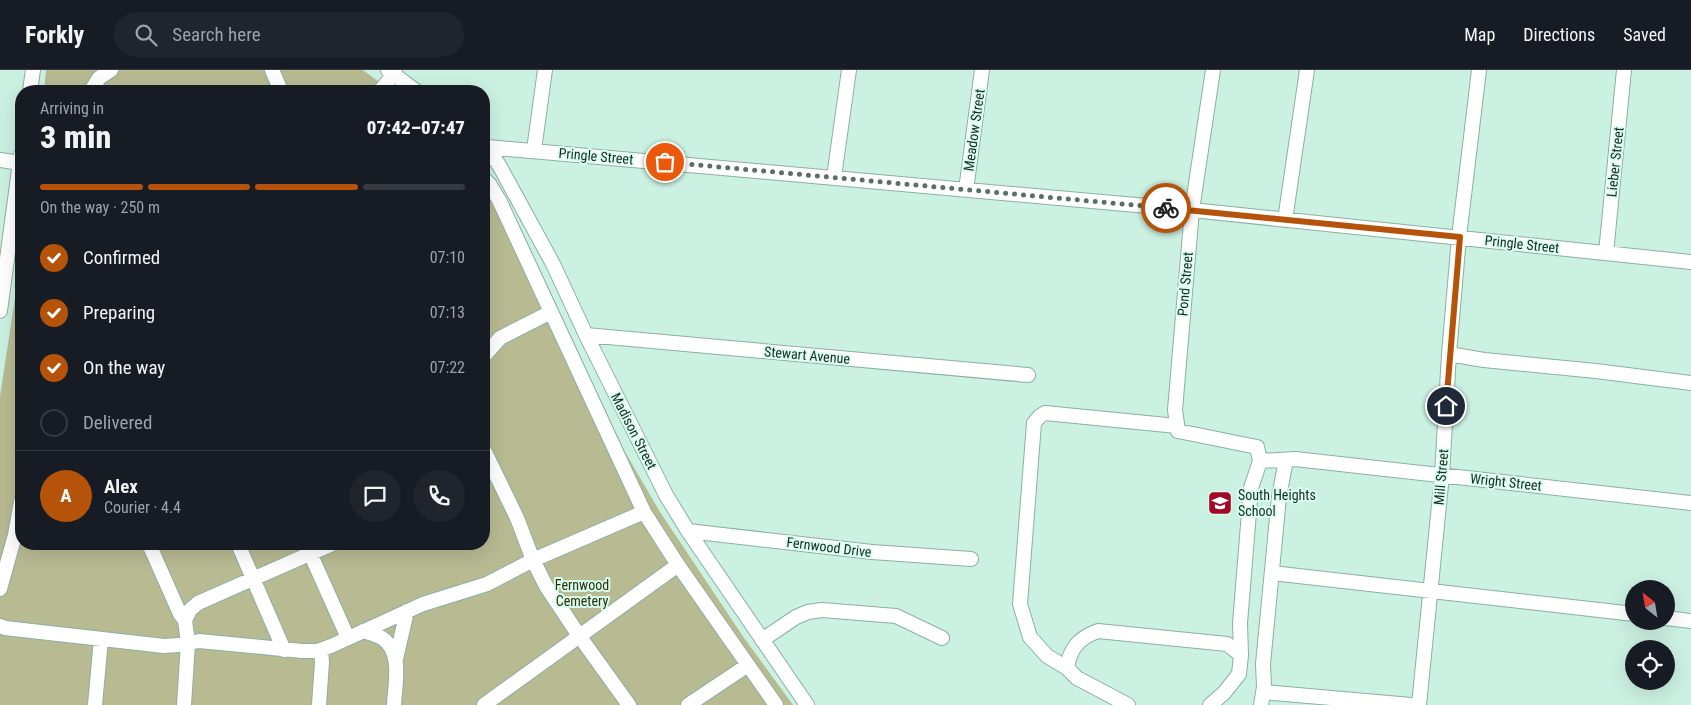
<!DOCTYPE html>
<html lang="en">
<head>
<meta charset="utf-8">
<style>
	body { margin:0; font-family:"Roboto Condensed",sans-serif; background:#20242c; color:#f1f3f6; height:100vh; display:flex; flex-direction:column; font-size:19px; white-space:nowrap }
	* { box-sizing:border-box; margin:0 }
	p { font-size:16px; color:#9ea1a6 }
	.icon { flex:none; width:28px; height:28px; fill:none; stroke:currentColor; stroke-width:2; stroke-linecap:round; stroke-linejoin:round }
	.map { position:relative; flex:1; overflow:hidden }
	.panel { position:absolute; left:15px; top:15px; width:475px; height:465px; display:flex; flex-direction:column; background:#171b24; border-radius:20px; box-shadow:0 5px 20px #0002 }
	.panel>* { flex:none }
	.needle { width:32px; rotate:330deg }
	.fabs { position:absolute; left:1625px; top:510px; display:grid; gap:10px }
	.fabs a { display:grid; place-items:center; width:50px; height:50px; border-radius:50%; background:#171b24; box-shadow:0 5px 20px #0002; font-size:25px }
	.pin { position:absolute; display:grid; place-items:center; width:42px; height:42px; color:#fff; margin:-21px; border:2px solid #fff; border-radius:50%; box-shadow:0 1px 5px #0007 }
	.courier { position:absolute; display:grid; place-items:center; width:50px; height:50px; margin:-25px; border:4px solid #b45309; border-radius:50%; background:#fff; color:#222; box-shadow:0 1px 6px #0007 }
	.headline em { font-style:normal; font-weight:800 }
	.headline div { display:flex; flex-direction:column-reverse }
	.headline { display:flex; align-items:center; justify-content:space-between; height:85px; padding:0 25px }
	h1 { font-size:32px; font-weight:800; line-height:38px }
	.bar { display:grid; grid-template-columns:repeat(4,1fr); gap:8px 5px; align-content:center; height:60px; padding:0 25px }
	.bar i { height:6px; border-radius:4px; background:#363941 }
	.bar .on { background:#b45309 }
	.bar p { grid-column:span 4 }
	.line { display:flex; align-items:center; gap:12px; padding:0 25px; border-top:1px solid #363941 }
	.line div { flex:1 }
	.round { display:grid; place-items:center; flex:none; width:52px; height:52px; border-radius:26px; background:#20242c }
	ol { padding:0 25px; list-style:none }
	li { display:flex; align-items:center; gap:15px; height:55px }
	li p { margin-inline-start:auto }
	li .icon { padding:5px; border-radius:50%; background:#b45309; color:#fff; stroke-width:4 }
	li:last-child { color:#9ea1a6 }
	li i { width:28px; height:28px; border:2px solid #363941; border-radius:50% }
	header { display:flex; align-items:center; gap:30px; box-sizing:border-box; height:70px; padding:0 25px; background:#171b24; border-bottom:1px solid #363941 }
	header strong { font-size:24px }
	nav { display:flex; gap:28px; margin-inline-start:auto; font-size:18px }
	.search { width:350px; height:45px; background:#20242c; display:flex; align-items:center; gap:12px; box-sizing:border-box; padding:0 18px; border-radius:28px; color:#9ea1a6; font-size:19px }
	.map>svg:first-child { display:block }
	.green { fill:#b8ba92 }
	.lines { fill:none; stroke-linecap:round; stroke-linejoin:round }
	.minor-casing { stroke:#8cb0a2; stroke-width:16 }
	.minor { stroke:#fff; stroke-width:14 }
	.done { stroke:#597067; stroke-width:5; stroke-dasharray:0 9 }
	.route { stroke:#b45309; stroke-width:6 }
	.labels { text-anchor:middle; stroke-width:4; stroke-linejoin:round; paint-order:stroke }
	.street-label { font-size:14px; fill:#1c2a25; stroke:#d8feef }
	.poi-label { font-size:14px; fill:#1c2a25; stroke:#d8feef; text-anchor:start }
	.park-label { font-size:14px; fill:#2e2f08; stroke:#d8feef }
</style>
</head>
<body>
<header>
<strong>Forkly</strong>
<div class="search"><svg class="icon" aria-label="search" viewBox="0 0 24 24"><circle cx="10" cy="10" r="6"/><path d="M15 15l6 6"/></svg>Search here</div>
<nav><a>Map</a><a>Directions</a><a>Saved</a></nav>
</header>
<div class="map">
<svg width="1691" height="635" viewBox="0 0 1691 635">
	<rect width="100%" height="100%" fill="#cbf1e2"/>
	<path class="green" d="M46,0h317l28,21h-347z
		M484,104l31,42 110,236 35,60 82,123 51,70h-793v-309l21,-137v285h463z"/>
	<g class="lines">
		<defs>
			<path id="minor" d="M272,0l9,21
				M388,0l28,21
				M1213,0l-21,140 -17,200 3,21 79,16 3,14 -9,27 -11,135 1,32
				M30,21l3,-21
				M91,21l8,-13 12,-8
				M380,21l14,-17 1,-4
				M484,74l15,21 54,99 33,71 80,160 22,36 119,174
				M487,77l705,63 499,52
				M534,80l11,-80
				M0,90l20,3
				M834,107l15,-107
				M484,109l6,6 9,15 145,312 34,53 98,140
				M966,120l16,-120
				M1285,150l22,-150
				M1606,183l18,-183
				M0,241l21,-156
				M586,265l442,40
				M1449,284l35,6 112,11 95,12
				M484,286l16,-18 51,-26
				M484,380l33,68 16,42 13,26 34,51 49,68
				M1260,391l35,-2 396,44
				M688,461l184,21 99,7
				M149,474l31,70 5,6
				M238,474l46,106
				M306,474l42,94
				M1272,503l362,41
				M0,519l15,-54 6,-33
				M1666,548l25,3
				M0,556l5,2 159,18 15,-1 20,-4 103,10h15l14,-5 92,-42 64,-20 46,-24 111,-48
				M363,561c6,2 13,4 19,7 21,14 13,46 12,67
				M762,570l34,-23 12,-5 14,-2 74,6 46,22
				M396,589l11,-48
				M1067,598l-20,-12 -17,-19 -10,-33 14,-181 6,-7 5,-3 132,13
				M1263,622l148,13
				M95,635l6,-66
				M184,635l4,-62 -3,-23 5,-10 8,-7 134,-59
				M319,635l3,-43 -1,-12
				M484,635l194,-140
				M688,635l60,-40
				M1128,635l-51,-27 -10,-10c3,-20 12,-30 31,-37l129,13 14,11 -2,19 -15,19 -14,12
				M1261,635l3,-18 -1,-23 16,-167 7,-37
				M1419,635l23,-230 7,-121 10,-117 20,-167"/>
		</defs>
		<use href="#minor" class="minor-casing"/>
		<use href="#minor" class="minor"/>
	</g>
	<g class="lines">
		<path class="done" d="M665,92l501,46"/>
		<path class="route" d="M1166,138l294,29 -14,169"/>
	</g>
	<defs>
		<symbol id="school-square" viewBox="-11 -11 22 22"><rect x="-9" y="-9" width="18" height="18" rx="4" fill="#a40825" stroke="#d8feef"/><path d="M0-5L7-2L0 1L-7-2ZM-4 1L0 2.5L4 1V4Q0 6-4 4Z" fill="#fff"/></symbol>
	</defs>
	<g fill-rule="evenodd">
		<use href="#school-square" x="1206" y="419" width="28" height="28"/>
	</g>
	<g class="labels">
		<g class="street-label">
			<text transform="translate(974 60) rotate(-82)" y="5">Meadow Street</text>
			<text transform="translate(596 86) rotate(5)" y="5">Pringle Street</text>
			<text transform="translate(1615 92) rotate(-84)" y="5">Lieber Street</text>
			<text transform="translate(1522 174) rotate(6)" y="5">Pringle Street</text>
			<text transform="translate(1185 214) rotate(-85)" y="5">Pond Street</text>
			<text transform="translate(807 285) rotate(5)" y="5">Stewart Avenue</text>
			<text transform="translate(634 361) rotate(63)" y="5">Madison Street</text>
			<text transform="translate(1441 407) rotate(-85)" y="5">Mill Street</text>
			<text transform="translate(1506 412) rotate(6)" y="5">Wright Street</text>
			<text transform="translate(829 477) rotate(7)" y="5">Fernwood Drive</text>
		</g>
		<g class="poi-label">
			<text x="1238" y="430">South Heights<tspan x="1238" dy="16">School</tspan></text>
		</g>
		<g class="park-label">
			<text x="582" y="520">Fernwood<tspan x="582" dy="16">Cemetery</tspan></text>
		</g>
	</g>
</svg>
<div class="fabs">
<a><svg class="needle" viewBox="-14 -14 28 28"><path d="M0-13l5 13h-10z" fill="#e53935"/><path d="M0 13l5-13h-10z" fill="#9ea1a6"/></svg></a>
<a><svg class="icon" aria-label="locate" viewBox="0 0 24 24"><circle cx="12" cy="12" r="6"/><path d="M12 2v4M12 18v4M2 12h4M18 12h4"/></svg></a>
</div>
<div class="pin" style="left:665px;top:92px;background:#ea580c"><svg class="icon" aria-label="bag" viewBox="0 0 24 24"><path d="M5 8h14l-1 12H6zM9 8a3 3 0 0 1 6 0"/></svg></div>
<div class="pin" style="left:1446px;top:336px;background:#1f2937"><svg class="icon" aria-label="home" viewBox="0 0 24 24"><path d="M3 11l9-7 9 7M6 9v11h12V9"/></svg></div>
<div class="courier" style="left:1166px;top:138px"><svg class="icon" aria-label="bike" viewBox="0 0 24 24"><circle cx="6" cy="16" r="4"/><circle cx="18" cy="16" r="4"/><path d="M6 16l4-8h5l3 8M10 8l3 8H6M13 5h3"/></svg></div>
<section class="panel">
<div class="headline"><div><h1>3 min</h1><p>Arriving in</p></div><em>07:42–07:47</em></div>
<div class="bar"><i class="on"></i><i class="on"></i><i class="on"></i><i></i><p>On the way · 250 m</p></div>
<ol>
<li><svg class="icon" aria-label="check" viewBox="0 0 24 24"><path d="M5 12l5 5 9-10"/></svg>Confirmed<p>07:10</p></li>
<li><svg class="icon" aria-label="check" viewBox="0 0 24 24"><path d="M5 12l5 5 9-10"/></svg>Preparing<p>07:13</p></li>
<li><svg class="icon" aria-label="check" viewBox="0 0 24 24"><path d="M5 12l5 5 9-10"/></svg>On the way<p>07:22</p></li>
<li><i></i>Delivered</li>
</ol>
<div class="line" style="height:90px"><b class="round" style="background:#b45309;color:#fff">A</b><div><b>Alex</b><p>Courier · 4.4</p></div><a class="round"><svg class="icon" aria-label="chat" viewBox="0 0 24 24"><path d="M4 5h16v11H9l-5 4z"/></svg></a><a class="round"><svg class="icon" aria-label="phone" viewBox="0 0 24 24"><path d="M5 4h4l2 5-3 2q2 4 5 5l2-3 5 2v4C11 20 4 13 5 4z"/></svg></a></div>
</section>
</div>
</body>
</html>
